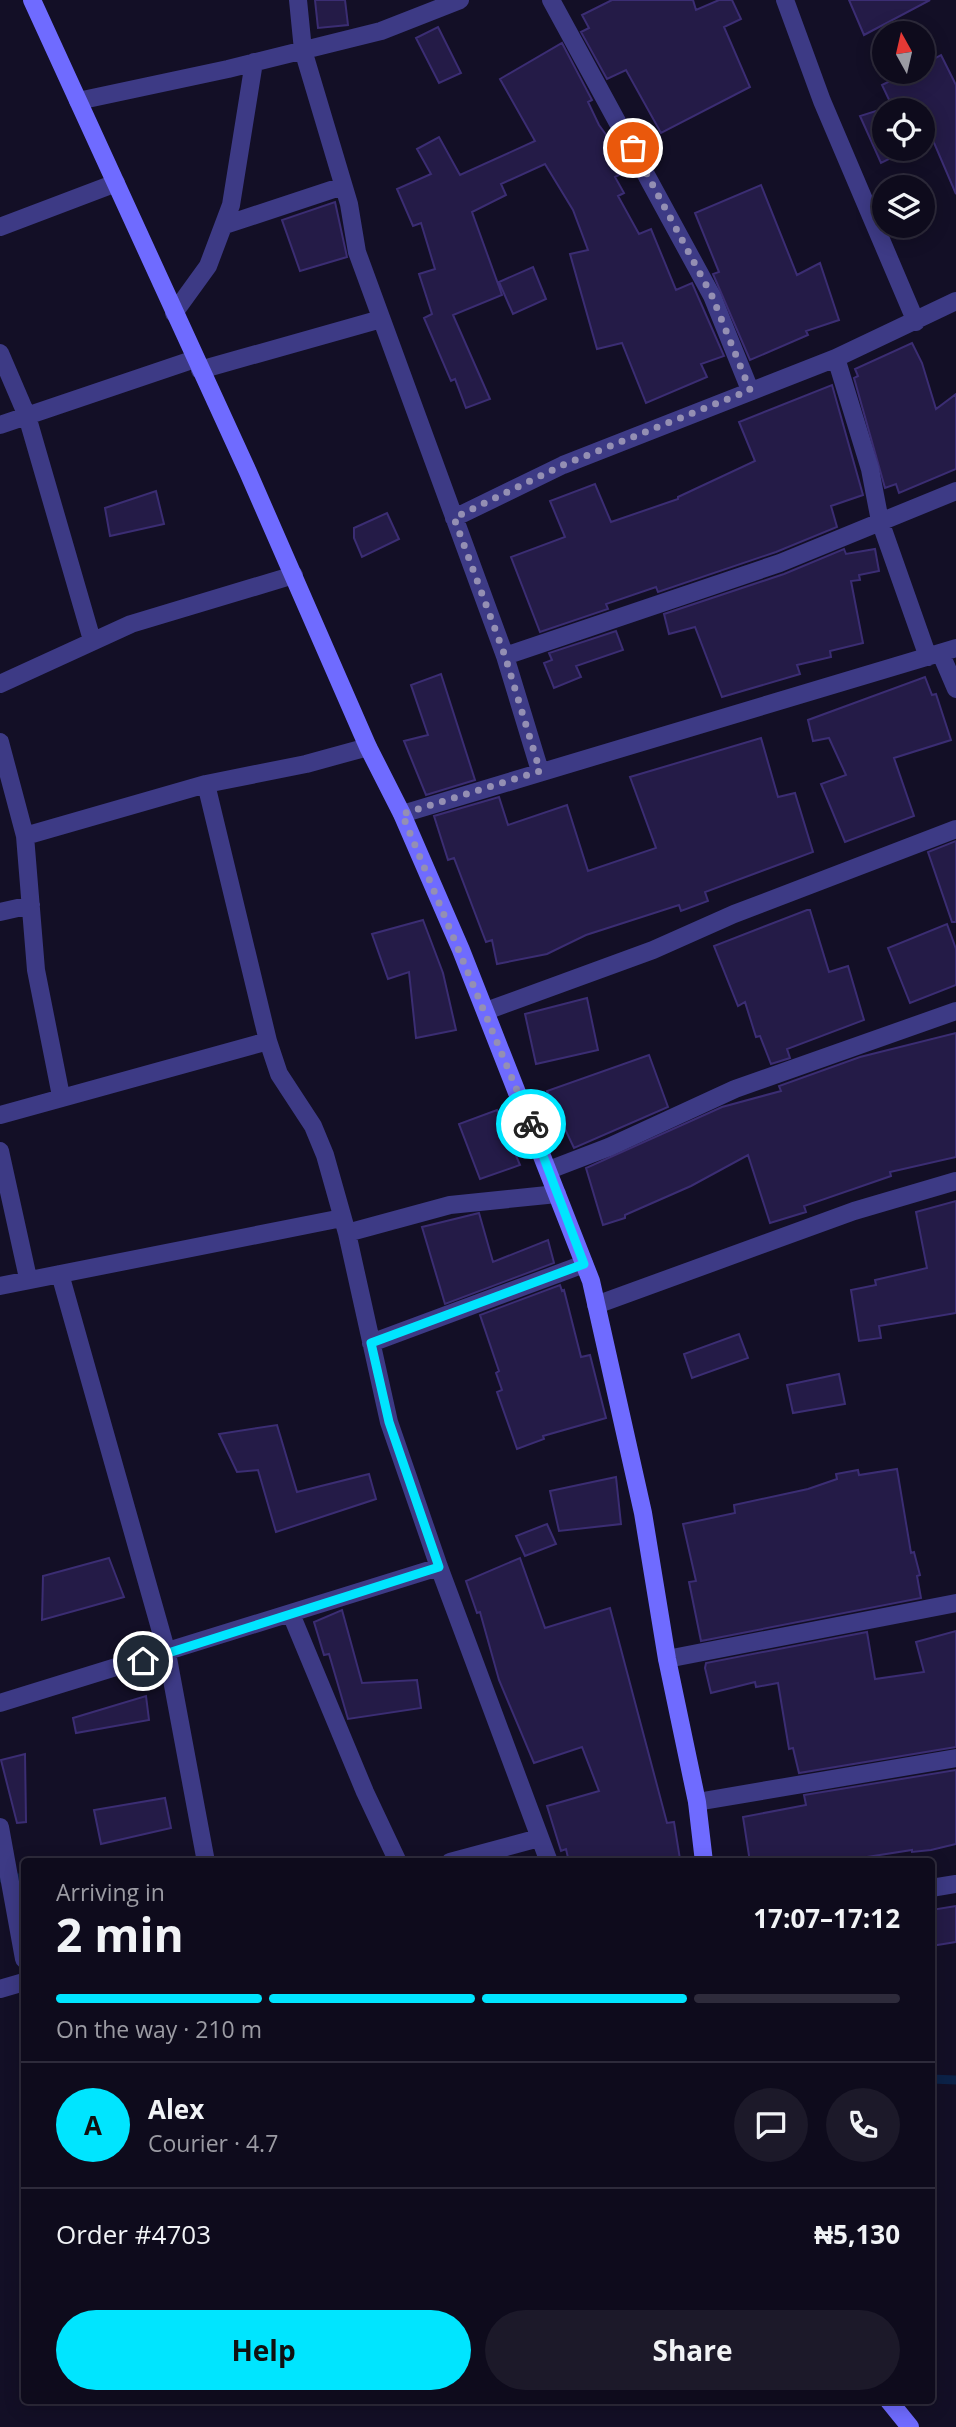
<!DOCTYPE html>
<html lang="en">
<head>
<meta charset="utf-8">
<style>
	body { margin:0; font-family:"Open Sans",sans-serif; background:#1c1929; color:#f1f3f6; height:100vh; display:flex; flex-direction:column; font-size:26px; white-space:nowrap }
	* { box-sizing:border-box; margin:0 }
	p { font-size:23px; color:#9b9ba3 }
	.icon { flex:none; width:38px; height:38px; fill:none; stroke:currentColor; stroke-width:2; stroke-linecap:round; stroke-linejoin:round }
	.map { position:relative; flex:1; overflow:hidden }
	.drawer { position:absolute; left:21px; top:1858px; width:914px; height:546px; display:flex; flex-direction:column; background:#0e0b1c; border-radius:7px; box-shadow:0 4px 18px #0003,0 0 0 2px #2e2b3b }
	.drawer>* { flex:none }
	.needle { width:46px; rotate:352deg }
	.buttons { position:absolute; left:872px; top:21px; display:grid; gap:14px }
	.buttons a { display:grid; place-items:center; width:63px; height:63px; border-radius:50%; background:#0e0b1c; box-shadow:0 4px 18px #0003,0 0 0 2px #2e2b3b; font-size:35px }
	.pin { position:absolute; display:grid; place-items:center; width:60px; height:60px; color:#fff; margin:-30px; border:4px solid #fff; border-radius:50%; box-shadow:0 2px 7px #0007 }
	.courier { position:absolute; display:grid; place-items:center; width:70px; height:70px; margin:-35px; border:5px solid #00e5ff; border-radius:50%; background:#fff; color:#222; box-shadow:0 2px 9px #0007 }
	.summary em { font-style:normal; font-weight:700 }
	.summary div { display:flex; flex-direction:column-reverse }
	.summary { display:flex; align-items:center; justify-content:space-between; height:119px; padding:0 35px }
	h1 { font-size:46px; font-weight:700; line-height:52px }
	.bar { display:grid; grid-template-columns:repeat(4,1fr); gap:10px 7px; align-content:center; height:84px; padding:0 35px }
	.bar i { height:9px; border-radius:5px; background:#2e2b3b }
	.bar .selected { background:#00e5ff }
	.bar p { grid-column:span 4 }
	.line { display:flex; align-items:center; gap:18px; padding:0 35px; border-top:2px solid #2e2b3b }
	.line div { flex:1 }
	.round { display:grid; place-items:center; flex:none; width:74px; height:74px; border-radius:37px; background:#1c1929 }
	.cta { display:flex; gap:14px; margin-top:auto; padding:14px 35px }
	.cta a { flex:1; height:80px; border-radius:42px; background:#00e5ff; color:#111; font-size:28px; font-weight:700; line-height:80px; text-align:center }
	.cta a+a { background:#1c1929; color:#f1f3f6 }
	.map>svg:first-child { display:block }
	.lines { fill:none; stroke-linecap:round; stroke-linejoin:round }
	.stream { stroke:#0c2248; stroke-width:9 }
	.building { fill:#241b47; stroke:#3b2d73; stroke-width:2 }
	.street { stroke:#3d3a85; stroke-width:18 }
	.secondary { stroke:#6f6bff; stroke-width:18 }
	.done { stroke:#948fb3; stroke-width:7; stroke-dasharray:0 12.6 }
	.route { stroke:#00e5ff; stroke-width:9 }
</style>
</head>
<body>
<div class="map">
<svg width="956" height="2427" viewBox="0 0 956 2427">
	<rect width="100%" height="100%" fill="#130f26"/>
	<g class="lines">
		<path class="stream" d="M0,1878h24
			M931,2079l25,1"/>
	</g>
	<path class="building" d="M315,0h30l3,25 -30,3z
		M612,0h81l3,10 23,-10h13l9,19 -17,8 26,60 -89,46 -35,-63 -19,9 -26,-47 8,-4 -7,-13z
		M849,0h81l-66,35z
		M438,27l23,46 -22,10 -23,-45z
		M562,43l30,57 -4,2 11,23 21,29 -8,4 7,17 -4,2 9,16 -6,3 21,38 12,-5 25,61 16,-7 32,73 -23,8 6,13 -61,26 -24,-60 -25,6 -27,-95 18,-4 -15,-40 -28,-46 -44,20 5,11 -34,17 30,83 -49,20 37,84 -24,9 -11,-29 -4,2 -27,-63 8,-4 -13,-40 16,-5 -14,-46 -8,3 -16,-37 34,-15 -14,-25 22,-12 21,38 75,-34 -35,-62z
		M941,55l15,30v109l-24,-56 -10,4v-32h-38v39h25l-28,14 -21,-47 32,-10 -10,-21 26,-13h14v-7z
		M761,185l36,90 23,-12 19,57 -33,11 2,4 -58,25 -37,-86 6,-2 -24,-59z
		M335,202l12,55 -47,14 -18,-51z
		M533,267l13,32 -33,15 -14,-32z
		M912,343l10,20 14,46 20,-15v75l-57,24 -3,-9 -11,4 -31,-110 4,-2 -3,-7z
		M832,385l31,110 -32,11 6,21 -61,25 -118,40 -2,-5 -50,17 2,5 -68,23 -29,-75 54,-20 -15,-36 45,-17 16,38 67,-23v-2l77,-36 -16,-39z
		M156,491l8,33 -54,12 -5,-28z
		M387,513l12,26 -37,18 -8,-19v-10z
		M844,549l2,5 29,-5 4,22 -20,4 1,5 -9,1 12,62 -33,8 1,6 -34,8 3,9 -78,23 -27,-70 -26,7 -5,-20 120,-40z
		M616,631l7,19 -47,16 5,11 -27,11 -10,-25 8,-3 -3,-7z
		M441,674l34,106 -49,15 -22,-54 24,-6 -17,-50z
		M925,677l7,18 4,-1 15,46 -57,18 20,58 -69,26 -24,-58 25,-9 -17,-37 -16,3 -5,-21z
		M761,738l17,59 17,-4 18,59 -108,40 3,9 -27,10 -2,-6 -93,30 -39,19 -50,10 -5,-24 -6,2 -32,-84 -6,2 -14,-44 65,-19 9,28 59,-20 21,66 68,-23 -26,-71z
		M956,841v81h-4l-24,-70z
		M807,910h3l19,62 19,-6 16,54 -77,29 3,9 -19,6 -11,-28 -4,1 -11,-35 -7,4 -24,-60z
		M423,920l20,53 13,57 -40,8 -7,-66 -21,7 -16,-45z
		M947,924l9,25v36l-46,18 -22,-55z
		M587,998l11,52 -62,14 -11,-50z
		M956,1033v124l-66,15 1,4 -87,30 2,6 -36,11 -22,-68 -57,31 -66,29v3l-22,7 -17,-57 136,-61 59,-16 -2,-5 81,-29z
		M649,1055l19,52 -94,41 -27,-57z
		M497,1110l23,55 -40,14 -21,-55z
		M956,1201v112l-77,13 2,12 -22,3 -8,-51 25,-5 -1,-5 52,-12 -11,-56z
		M479,1213l14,49 55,-22 6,23 -109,41 -23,-77z
		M560,1285l2,6 2,-1 17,67 9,-2 16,63 -63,18 1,3 -27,10 -20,-57 5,-2 -6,-17 3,-2 -19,-56z
		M739,1334l9,24 -56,20 -8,-24z
		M839,1374l6,30 -52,9 -6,-28z
		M277,1425l20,67 72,-18 7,25 -100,33 -18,-62 -21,2 -18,-38z
		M897,1469l14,84 3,-1 6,23 -3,1 4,22 -220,43 -12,-59 7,-1 -13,-57 52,-11 -1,-8 74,-16 29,-10 -1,-5 22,-4 1,5z
		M616,1477l5,47 -62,7 -9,-40z
		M547,1524l9,20 -31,12 -9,-20z
		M109,1558l15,39 -82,23 1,-44z
		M520,1558l25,70 65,-20 57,215 7,-1 6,37 -111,3 -3,-13 -5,2 -14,-45 52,-15 -17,-44 -48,16 -35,-83 -19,-68 -3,1 -11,-32z
		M342,1610l20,73 55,-3 4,28 -73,11 -19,-65 -5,1 -10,-33z
		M956,1631v116l-157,26 -6,-25 -4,1 -11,-66 -22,4 -1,-5 -44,11 -6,-25 1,-5 161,-31 8,47 49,-7 -8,-30z
		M146,1696l3,24 -73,13 -3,-15z
		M25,1754l1,68 -9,1 -16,-63z
		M956,1770v74l-25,6 -19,2v-2l-77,12h-85l-7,-45 63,-12 -2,-10z
		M165,1798l6,30 -70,16 -7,-34z
		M956,1906v36l-25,4v-36z"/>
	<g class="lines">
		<path class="street" d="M298,0l5,50 46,154 8,48 148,404 35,115
			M551,0l161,296 38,94
			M785,0l37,101 94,221
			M78,101l150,-32 153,-38 79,-31
			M225,225l118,-39
			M0,227l116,-44
			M174,313l34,-47 23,-61 23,-143
			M0,353l27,63 65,224
			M836,358l34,111 10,52 48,136
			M200,370l181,-51
			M0,425l195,-66
			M454,518l109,-53 273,-107 120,-57
			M941,654l15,35
			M505,656l275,-93 176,-72
			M0,684l131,-60 163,-49
			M0,742l25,94 11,134 25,126
			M206,784l62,257 11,33 34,52 12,29 22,78 42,189 50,145 110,295
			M402,814l554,-166
			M25,836l181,-52 100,-20 62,-17
			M0,912l31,-7
			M486,1011l167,-61 81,-36 222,-85
			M0,1115l268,-74
			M0,1151l28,127
			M549,1170l60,-23 126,-58 221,-78
			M347,1233l103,-28 107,-11
			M60,1274l107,379 39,209
			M0,1286l342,-68
			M596,1305l258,-94 102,-30
			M371,1343l213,-79
			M291,1614l74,178 33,70
			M667,1659l289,-56
			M0,1703l439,-136
			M697,1802l259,-44
			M0,1827l24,132
			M450,1862l89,-24
			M931,1888l25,-4
			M0,1989l24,-7"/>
		<path class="secondary" d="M32,0l216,472 120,275 34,67 59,136 130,331 52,232 24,146 30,143 7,60
			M889,2401l21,26"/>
	</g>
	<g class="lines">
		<path class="done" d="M531,1124l-129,-310 138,-43 -35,-115 -51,-138 109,-53 187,-75 -38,-94 -79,-148"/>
		<path class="route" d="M143,1661l296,-94 -50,-145 -18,-79 213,-79 -53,-140"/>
	</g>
</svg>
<div class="buttons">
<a><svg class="needle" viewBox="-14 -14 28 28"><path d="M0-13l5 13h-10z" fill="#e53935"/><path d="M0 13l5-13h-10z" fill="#9b9ba3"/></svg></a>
<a><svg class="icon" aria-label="locate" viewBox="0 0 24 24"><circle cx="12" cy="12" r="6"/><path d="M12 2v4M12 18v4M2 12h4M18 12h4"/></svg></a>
<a><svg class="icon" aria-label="layers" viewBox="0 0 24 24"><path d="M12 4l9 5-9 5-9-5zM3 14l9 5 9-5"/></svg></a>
</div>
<div class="pin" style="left:633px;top:148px;background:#ea580c"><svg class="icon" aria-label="bag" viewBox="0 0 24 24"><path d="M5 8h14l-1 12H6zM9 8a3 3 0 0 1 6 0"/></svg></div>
<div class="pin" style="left:143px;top:1661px;background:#1f2937"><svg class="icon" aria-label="home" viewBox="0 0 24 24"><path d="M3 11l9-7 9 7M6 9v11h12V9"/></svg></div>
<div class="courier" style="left:531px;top:1124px"><svg class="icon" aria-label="bike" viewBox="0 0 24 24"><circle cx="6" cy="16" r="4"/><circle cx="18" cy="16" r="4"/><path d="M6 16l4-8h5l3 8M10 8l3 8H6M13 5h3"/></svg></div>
<section class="drawer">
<div class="summary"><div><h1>2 min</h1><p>Arriving in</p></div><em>17:07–17:12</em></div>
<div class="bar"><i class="selected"></i><i class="selected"></i><i class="selected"></i><i></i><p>On the way · 210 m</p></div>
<div class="line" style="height:126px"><b class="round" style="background:#00e5ff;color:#111">A</b><div><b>Alex</b><p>Courier · 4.7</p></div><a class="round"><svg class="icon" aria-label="chat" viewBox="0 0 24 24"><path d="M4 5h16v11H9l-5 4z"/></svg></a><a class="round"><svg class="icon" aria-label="phone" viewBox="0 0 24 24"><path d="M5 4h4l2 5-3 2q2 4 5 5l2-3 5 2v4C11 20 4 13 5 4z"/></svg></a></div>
<div class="line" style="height:91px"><div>Order #4703</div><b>₦5,130</b></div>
<div class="cta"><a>Help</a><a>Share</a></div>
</section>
</div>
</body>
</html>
